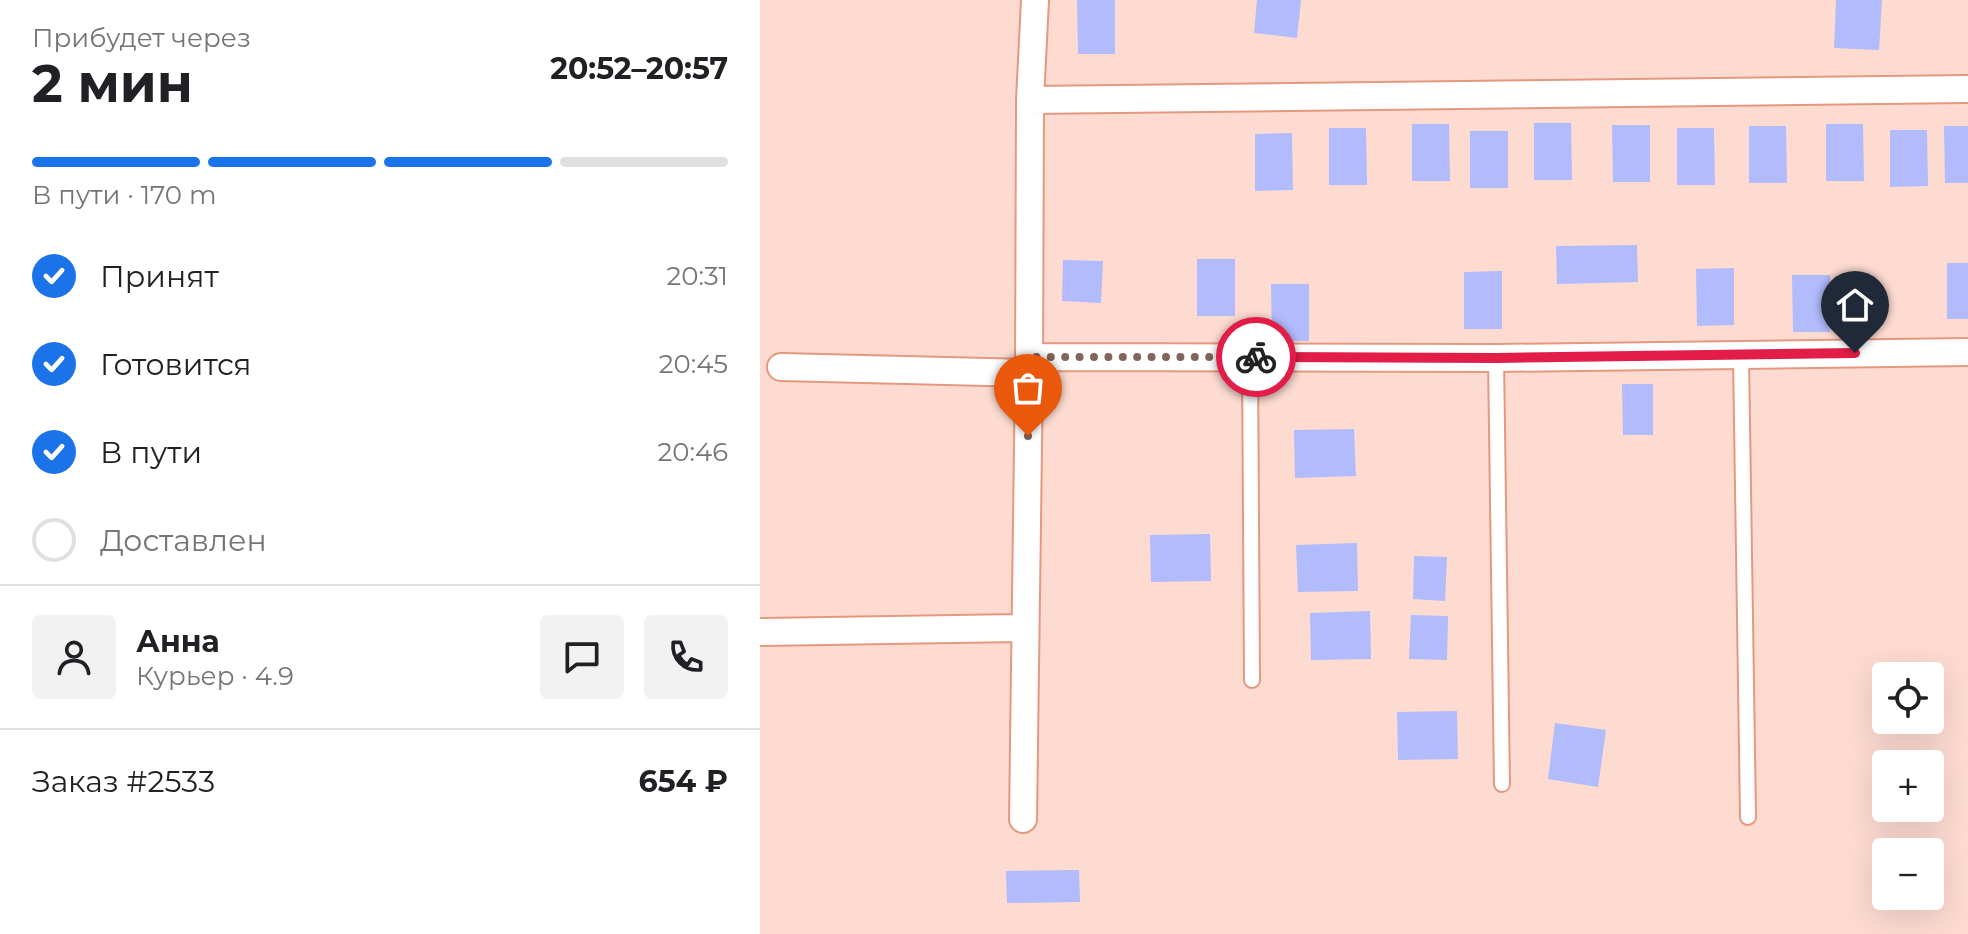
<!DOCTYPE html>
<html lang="ru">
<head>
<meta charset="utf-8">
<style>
	body { margin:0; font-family:Montserrat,sans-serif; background:#f2f2f2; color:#202124; height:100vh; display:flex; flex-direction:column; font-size:30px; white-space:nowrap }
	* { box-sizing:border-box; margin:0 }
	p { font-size:26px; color:#757577 }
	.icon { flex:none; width:44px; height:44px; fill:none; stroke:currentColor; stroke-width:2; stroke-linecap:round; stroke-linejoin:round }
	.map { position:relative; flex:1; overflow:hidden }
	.details { display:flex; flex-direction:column; background:#fff; width:760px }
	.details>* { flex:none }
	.buttons { position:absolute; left:1112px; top:662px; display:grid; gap:16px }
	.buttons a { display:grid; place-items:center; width:72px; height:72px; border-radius:8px; background:#fff; box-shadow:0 8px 32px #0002; font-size:40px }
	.pin { position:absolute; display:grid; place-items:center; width:68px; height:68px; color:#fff; margin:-82px -34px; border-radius:50% 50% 50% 0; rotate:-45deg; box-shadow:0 0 8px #0007 }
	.pin .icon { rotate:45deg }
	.courier { position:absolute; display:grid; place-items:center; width:80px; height:80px; margin:-40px; border:6px solid #e11d48; border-radius:50%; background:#fff; color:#222; box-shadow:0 2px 10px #0007 }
	.summary em { font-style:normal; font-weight:700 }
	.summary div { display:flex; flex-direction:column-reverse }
	.summary { display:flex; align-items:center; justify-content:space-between; height:136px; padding:0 32px }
	h1 { font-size:52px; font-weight:700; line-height:60px }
	.bar { display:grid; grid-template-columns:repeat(4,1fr); gap:12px 8px; align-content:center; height:96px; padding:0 32px }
	.bar i { height:10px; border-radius:6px; background:#e0e0e0 }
	.bar .selected { background:#1a73e8 }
	.bar p { grid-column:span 4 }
	.line { display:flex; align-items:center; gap:20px; padding:0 32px; border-top:2px solid #e0e0e0 }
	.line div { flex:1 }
	.round { display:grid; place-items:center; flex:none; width:84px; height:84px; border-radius:8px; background:#f2f2f2 }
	ol { padding:0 32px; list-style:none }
	li { display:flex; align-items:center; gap:24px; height:88px }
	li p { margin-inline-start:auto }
	li .icon { padding:8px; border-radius:50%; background:#1a73e8; color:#fff; stroke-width:4 }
	li:last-child { color:#757577 }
	li i { width:44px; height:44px; border:4px solid #e0e0e0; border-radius:50% }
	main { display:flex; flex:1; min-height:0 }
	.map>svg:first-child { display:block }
	.building { fill:#b2bbfc }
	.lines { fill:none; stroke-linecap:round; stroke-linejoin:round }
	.lane-casing { stroke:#e59880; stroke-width:18 }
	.street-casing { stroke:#e59880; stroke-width:30 }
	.lane { stroke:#fff; stroke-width:14 }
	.street { stroke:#fff; stroke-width:26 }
	.done { stroke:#83645a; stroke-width:8; stroke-dasharray:0 14.4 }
	.route { stroke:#e11d48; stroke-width:10 }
</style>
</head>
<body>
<main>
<section class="details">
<div class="summary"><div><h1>2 мин</h1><p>Прибудет через</p></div><em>20:52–20:57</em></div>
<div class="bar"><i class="selected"></i><i class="selected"></i><i class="selected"></i><i></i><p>В пути · 170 m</p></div>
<ol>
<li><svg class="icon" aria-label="check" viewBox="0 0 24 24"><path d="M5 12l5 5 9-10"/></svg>Принят<p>20:31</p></li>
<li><svg class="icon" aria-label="check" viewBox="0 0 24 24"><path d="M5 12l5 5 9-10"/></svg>Готовится<p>20:45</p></li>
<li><svg class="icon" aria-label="check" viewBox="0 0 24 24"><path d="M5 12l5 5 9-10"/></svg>В пути<p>20:46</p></li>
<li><i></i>Доставлен</li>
</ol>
<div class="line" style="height:144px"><a class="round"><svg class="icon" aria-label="person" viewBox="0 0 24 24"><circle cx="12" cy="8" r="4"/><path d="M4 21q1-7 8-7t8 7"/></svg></a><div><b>Анна</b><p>Курьер · 4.9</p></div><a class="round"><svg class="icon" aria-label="chat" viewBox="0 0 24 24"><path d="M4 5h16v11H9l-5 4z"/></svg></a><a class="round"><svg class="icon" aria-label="phone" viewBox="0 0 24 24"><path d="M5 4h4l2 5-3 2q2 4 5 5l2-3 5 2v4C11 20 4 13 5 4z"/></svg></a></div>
<div class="line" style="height:104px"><div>Заказ #2533</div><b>654 ₽</b></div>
</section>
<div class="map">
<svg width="1208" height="934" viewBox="0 0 1208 934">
	<rect width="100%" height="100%" fill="#fddbd1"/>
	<path class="building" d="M317,0h38v54h-37z
		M497,0h44l-4,38 -43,-5z
		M1076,0h46l-3,50 -45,-2z
		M774,123h37l1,57h-38z
		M652,124h37l1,57h-38z
		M1066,124h37l1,57h-38z
		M852,125h38v57h-37z
		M989,126h37l1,57h-38z
		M1184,126h24v57h-23z
		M569,128h37l1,57h-38z
		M917,128h37l1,57h-38z
		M1130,130h37l1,56 -38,1z
		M710,131h38v57h-38z
		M532,133l1,57 -38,1v-57z
		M877,245l1,37 -81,2 -1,-38z
		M437,259h38v57h-38z
		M303,260l40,1 -2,42 -39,-2z
		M1187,263h21v56h-21z
		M974,268v57l-37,1 -1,-57z
		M742,271v58h-38v-57z
		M1032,275h38v57h-37z
		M511,284h38v57h-37z
		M862,384h31v51h-30z
		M594,429l2,47 -61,2 -1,-48z
		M450,534l1,47 -60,1 -1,-47z
		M597,543l1,48 -60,1 -2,-47z
		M654,556l33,1 -2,44 -32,-2z
		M610,611l1,48 -60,1 -1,-47z
		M651,615l37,1 -1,44 -38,-1z
		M697,711l1,48 -60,1 -1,-48z
		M795,723l51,7 -8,57 -50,-8z
		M319,870l1,32 -73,1 -1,-32z"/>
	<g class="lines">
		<defs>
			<path id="lane" d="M981,355l7,462
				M490,357l2,323
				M736,358l6,426"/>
			<path id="street" d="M270,100l938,-11
				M269,357l467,1 472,-6
				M21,367l248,6
				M0,632l265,-4
				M263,819l6,-446 1,-273 5,-100"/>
		</defs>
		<use href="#lane" class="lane-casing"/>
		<use href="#street" class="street-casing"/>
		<use href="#lane" class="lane"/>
		<use href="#street" class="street"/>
	</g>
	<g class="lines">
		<path class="done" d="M268,436l1,-79h227"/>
		<path class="route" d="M496,357l240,1 359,-5"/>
	</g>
</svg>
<div class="buttons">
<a><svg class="icon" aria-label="locate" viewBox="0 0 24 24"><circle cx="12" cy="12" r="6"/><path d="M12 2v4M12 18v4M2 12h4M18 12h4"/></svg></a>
<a>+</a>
<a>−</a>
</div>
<div class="pin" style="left:268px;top:436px;background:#ea580c"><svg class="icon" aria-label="bag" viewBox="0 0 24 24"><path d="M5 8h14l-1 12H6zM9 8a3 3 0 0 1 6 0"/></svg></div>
<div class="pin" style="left:1095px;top:353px;background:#1f2937"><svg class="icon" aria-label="home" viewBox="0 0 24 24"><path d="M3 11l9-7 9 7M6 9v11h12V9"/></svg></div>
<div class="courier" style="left:496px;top:357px"><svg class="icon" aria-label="bike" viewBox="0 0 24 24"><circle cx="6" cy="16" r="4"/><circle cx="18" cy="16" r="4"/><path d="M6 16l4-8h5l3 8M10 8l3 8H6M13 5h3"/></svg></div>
</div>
</main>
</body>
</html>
